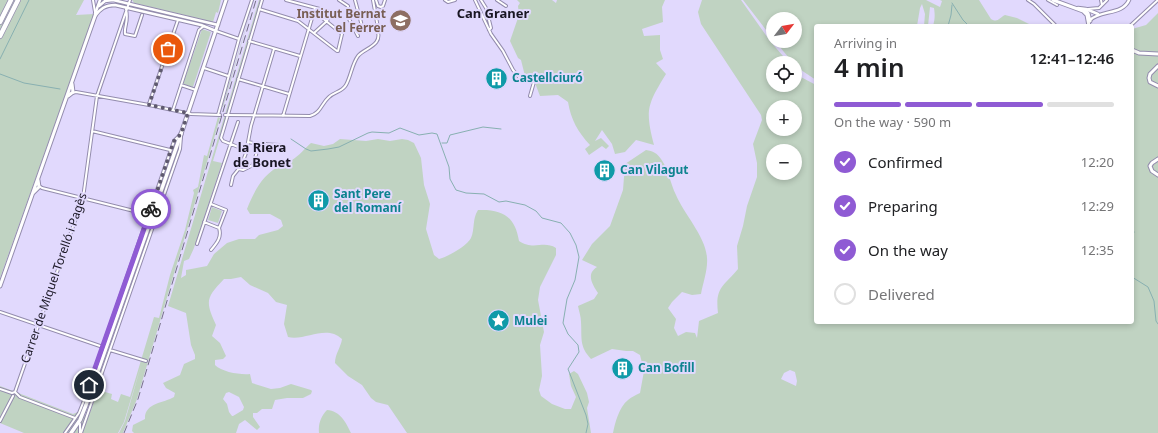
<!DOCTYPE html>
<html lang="en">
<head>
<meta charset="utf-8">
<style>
	body { margin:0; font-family:"Noto Sans",sans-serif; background:#f2f2f2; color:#202124; height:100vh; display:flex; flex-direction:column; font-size:15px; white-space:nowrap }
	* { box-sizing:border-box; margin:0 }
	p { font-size:13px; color:#757577 }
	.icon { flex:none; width:22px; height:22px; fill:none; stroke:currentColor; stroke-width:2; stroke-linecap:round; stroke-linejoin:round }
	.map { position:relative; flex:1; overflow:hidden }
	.drawer { position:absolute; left:814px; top:24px; width:320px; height:300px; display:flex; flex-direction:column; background:#fff; border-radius:4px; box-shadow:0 2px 6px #0003 }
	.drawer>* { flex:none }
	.needle { width:26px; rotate:59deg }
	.tools { position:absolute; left:766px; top:12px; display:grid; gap:8px }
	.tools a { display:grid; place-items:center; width:36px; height:36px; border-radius:50%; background:#fff; box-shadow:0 2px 6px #0003; font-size:20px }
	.pin { position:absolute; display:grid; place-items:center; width:34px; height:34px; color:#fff; margin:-17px; border:2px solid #fff; border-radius:50%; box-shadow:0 1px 4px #0007 }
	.courier { position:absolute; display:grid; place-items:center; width:40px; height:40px; margin:-20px; border:3px solid #8f5bd4; border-radius:50%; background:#fff; color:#222; box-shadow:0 1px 5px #0007 }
	.summary em { font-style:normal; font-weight:600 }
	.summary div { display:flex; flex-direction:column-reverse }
	.summary { display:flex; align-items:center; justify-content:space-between; height:68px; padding:0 20px }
	h1 { font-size:26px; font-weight:600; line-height:30px }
	.bar { display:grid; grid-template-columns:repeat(4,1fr); gap:6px 4px; align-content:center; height:48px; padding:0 20px }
	.bar i { height:5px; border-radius:3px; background:#e0e0e0 }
	.bar .on { background:#8f5bd4 }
	.bar p { grid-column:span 4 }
	ol { padding:0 20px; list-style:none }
	li { display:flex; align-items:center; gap:12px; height:44px }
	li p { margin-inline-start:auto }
	li .icon { padding:4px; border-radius:50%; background:#8f5bd4; color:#fff; stroke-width:4 }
	li:last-child { color:#757577 }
	li i { width:22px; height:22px; border:2px solid #e0e0e0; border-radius:50% }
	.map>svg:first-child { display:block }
	.green { fill:#c0d3c2; fill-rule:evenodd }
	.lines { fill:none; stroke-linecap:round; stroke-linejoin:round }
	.stream { stroke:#88b0b1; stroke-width:1 }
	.minor-casing { stroke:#938cad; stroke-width:4 }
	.tertiary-casing { stroke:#938cad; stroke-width:4.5 }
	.secondary-casing { stroke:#938cad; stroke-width:5 }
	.primary-casing { stroke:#938cad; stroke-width:5.5 }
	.motorway-casing { stroke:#938cad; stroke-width:6 }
	.minor { stroke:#fff; stroke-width:2 }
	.tertiary { stroke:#fff; stroke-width:2.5 }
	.secondary { stroke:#fff; stroke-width:3 }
	.primary { stroke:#fff; stroke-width:3.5 }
	.motorway { stroke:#fff; stroke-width:4.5 }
	.rail { stroke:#757087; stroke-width:1; stroke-dasharray:8 4; stroke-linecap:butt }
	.done { stroke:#5f5a6f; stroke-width:4; stroke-dasharray:0 7.2 }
	.route { stroke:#8f5bd4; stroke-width:5 }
	.labels { text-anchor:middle; stroke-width:4; stroke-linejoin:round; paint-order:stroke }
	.education-label { font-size:12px; font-weight:bold; fill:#785e54; stroke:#e1d9fd; text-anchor:end }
	.culture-label { font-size:12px; font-weight:bold; fill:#0d838f; stroke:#e1d9fd; text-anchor:start }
	.street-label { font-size:12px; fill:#191623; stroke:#e1d9fd }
	.neighbourhood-label { font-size:13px; font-weight:bold; fill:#191623; stroke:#e1d9fd }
</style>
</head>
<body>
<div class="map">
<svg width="1158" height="433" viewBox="0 0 1158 433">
	<rect width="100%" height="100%" fill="#e1d9fd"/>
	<path class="green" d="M0,0h84l-8,15 18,-1 -94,264z
		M132,0h89l-3,13 -2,-1 -3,10 -79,-19z
		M254,0l-31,107h-1z
		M259,0h2l-48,161 9,2 -28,85 -5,11 -5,2 -3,17 5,-3v-5l21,-4 7,-12 13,-11 12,-4h16l4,-4 19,-5 5,-4 -2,-6 -11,-6h-20l-3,-5c7,-18 16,-35 34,-44 3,-2 8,-3 11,-5 7,-4 13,-12 19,-17l13,3 9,-2 7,-5 26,2 12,-2 12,2 12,-2 6,1 6,3 7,15 3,27 6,19 -4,25 8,26 5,4c8,-2 28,-13 32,-21 4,-9 1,-19 7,-28 24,-1 37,6 41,31 15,10 24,-1 37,7v7l-16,32 -2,13 6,32 -4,13 2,31 -3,14 2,6 11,8 13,5h6l5,-12 -5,-11 -2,-12 5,-3 4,3 9,19 2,9 -2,6 4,25h-184l-19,-28 -12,-3 -5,-4 -9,-13 -14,-9 -13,-13c0,-9 6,-16 7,-24 -16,-15 -36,2 -54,-2l-4,-13 3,-19 -11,-3 -8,-9 -18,-8 -9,-8 -10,2h-7c-18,19 -19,22 -8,46l-4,11 8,7 6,13 -3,3 -8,1v5c7,7 25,10 35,9l2,9 19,6 9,-1 11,-4 20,6 1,1 -1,3 -8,4h-16l-12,2 -3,9h-10l-5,4h-4v4l7,10 -3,3 -12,-10 -6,4 -3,9h-102l-2,-2 1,-6 12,-6c-1,-16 19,-16 29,-22l1,-4 -9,-5 -3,-5 17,-8 4,-11 11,-5v-4l-4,-10 -5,-32 -18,-7zM229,392l10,5 5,10 -1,3 -10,6h-1l-3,-4 -2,-8 -4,-5 3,-6z
		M517,0h35l4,3 1,-3h108l-3,7 1,15 -21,7 2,7 16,-1v15l3,9 -7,4 10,11c-19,31 -21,36 -12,71l-18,-5 -11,12 -10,2 -3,-10 -10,-14 -7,11 6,-3 8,8 -3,3 -4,-3 -13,9 -4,-6 5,-4c-12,-13 -19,-25 -22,-43l-10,-7 -18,1 -5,-13 -10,-7 -4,-16 -3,-2 -8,-17 9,-26 -1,-9 2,-3z
		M702,0h39l29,41 19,22h-16v22h22v-13l4,4 17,9v237h316v-293l14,-4 12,-12v420h-545c2,-10 6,-26 15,-33 3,-3 8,-5 12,-7l4,-22 -4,-16 -7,-4h-7l-14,-2 -21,10c-12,-13 -9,-21 -10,-37 0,-5 -2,-11 -3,-16l16,-7 4,-6c-6,-9 -12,-19 -1,-26l-15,-7 10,-16 18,-18 13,-36 2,-26 21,-14c7,1 11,3 15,9 8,11 9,24 15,36 8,19 30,42 31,63 1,11 -4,25 -6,36l-9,1 -10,-3 -10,10 -4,6 8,11 -2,9 4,8 8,-4 9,1 2,5 2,-17 19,-8c-3,-26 5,-26 20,-44l-1,-23 6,-20 4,-20 10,-29v-14l-4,-19 9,-24 -1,-5 -60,-91 -3,-12zM773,107h22v22h-22zM773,151h22v22h-22zM790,370l5,2 2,9 -1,5 -15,-7 3,-6z
		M743,0h183l14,7 2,-6 -2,-1h39l12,19c7,4 8,-1 14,-4l12,3 16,8h-100c2,-7 2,-11 1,-18l-4,-1 -2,19h-4l1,-12 -3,-10 -2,4 -3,18h-101v54l-21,-14v-3h-2l-18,-22h20v-22h-22v20z
		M202,29l9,3 -18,55 -10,-3z
		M218,117l2,1 -83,281 -14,34h-4l6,-12 17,-59 -18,60 -6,11h-94l-24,-10v-37l73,28 5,-2 10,6 10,-28 14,4 -1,5 7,3 3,-8 9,3 24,-80 5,1 11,-43 15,-45 9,-37 -1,-3 5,-3 6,-32 3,1z
		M212,207l10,4 -4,12 -10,-3z
		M327,410c13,1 19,12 24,23h-32c-1,-9 2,-17 8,-23z"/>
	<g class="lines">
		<path class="stream" d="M952,3l11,17 6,6
			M948,26l3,-11 1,-10
			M997,26h7
			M0,59l29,-59
			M0,74l24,9 36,6
			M291,139l15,10 5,2 17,-2 11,-2 29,-14 4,-1 17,1 11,-5 19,7 13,-2 5,1 12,33 1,12 6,11 10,3 18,1 15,8 7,-1 19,4 11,6 6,7 19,5 9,10 6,12 3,12 -4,23 -8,19 -4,24 5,11 10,11 1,7 -11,17 18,46 2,9 -2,9
			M442,143h5l3,-8 33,-8 18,2
			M1132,228l2,4 -2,6
			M1132,277l16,10 6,14 2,20 2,3"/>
		<defs>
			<path id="minor" d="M93,0l2,12
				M286,0l45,12 -4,9 -13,12
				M339,0l9,6 1,13 9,17
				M355,0l7,26 5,5 11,-3 -5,-28
				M376,0l2,6 3,1 2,-1 2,-6
				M445,0l3,2 7,-2
				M475,0l16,34 12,17 10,19 7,8 14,4 -4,14
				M481,0l5,8 5,20 -2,2
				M497,0l9,6
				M1028,0l6,4 22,22
				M1048,0l9,5
				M1101,0l1,5
				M126,9c3,13 -2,16 -1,25l10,2 7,-21
				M259,9l39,12 39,30h1l4,-17 -27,-22h-1
				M1088,9l11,-1 8,-8
				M1130,26l28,-26
				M216,31l23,8
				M249,41l51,15
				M204,68l24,8
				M238,79l51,15
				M181,85l15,5
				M72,93l4,-1 73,13 42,9 29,1
				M149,104l29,-84
				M173,110l26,-80 5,-4
				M218,115l21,-76 13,-39
				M225,115l85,1c11,-3 11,-12 19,-19 5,-5 13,-5 17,-12 5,-9 6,-21 12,-29 6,-8 26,-10 19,-27
				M283,116l32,-108
				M92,131l78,19
				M248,142l11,2 20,1
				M246,150l-23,-9 -2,-3 41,-138
				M239,169l4,1 10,-5 5,-17 8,-4
				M231,185l2,-9 8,-10 5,-13 5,-27 23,-77
				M39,186l3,2 108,27
				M211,204l15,6 -7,18
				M204,222l15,6
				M197,244l41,-122
				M211,250c6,-7 11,-13 8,-22
				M0,312l103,35
				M110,350l36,11
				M0,389l12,4 3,-1 5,5 55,21
				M15,392l68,-194 14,-102 33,-96
				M0,421l13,-25
				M78,422l2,2v9
				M65,433l14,-20 6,-15 89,-257 6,-6
				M81,433l99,-284 1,-12"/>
			<path id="tertiary" d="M99,6l6,-5 8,-1 105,25
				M1078,8l8,1 12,5
				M95,14l5,-14
				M95,16c5,-7 10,-11 20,-11l86,20 15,6
				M1090,20c10,-10 33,-5 39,-20"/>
			<path id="secondary" d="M1053,0l30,11 4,4 2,11
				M1085,10l3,3 2,8
				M1132,50l7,3 19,1
				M1158,66l-8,8 -1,4 1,4 8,4
				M68,96l5,-4 -1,-8
				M181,134l45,-134
				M1158,159l-6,4 -2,3 2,5 6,4
				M33,193l6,-6 -1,-7
				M0,286l95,-270"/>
			<path id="primary" d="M71,433l9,-13 6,-15 95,-271"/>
			<path id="motorway" d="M0,22l11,-22
				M0,36l18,-36"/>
		</defs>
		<use href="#minor" class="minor-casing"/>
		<use href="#tertiary" class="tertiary-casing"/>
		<use href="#secondary" class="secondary-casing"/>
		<use href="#primary" class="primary-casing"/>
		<use href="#motorway" class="motorway-casing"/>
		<use href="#minor" class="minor"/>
		<use href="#tertiary" class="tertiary"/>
		<use href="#secondary" class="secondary"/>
		<use href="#primary" class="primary"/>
		<use href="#motorway" class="motorway"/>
		<path class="rail" d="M124,433l14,-34 118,-399"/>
	</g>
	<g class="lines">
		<path class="done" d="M151,209l23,-68 7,-7 7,-21 -39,-8 19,-56"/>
		<path class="route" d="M89,385l62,-176"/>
	</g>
	<defs>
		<symbol id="school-disc" viewBox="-11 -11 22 22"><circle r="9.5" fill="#8d6e63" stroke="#e1d9fd"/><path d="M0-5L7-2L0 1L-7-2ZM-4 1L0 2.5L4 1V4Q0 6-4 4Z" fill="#fff"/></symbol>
		<symbol id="building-disc" viewBox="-11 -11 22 22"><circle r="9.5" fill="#0f9aa8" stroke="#e1d9fd"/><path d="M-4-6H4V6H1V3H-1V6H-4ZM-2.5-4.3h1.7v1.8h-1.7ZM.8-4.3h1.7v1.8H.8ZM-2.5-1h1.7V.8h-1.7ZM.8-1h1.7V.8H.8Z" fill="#fff"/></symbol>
		<symbol id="sight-disc" viewBox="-11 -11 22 22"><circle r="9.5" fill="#0f9aa8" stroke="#e1d9fd"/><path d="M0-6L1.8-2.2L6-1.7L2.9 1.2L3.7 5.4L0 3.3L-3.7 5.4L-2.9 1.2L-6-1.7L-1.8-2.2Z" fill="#fff"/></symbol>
	</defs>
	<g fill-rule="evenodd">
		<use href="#school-disc" x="388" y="8" width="25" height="25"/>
		<use href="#building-disc" x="484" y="66" width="25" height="25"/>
		<use href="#building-disc" x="592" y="158" width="25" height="25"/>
		<use href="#building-disc" x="306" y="188" width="25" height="25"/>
		<use href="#sight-disc" x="486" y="308" width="25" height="25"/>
		<use href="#building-disc" x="610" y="356" width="25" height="25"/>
	</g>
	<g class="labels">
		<g class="education-label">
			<text x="386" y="18">Institut Bernat<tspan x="386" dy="14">el Ferrer</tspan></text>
		</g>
		<g class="culture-label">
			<text x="512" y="82">Castellciuró</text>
			<text x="620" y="174">Can Vilagut</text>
			<text x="334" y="198">Sant Pere<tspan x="334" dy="14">del Romaní</tspan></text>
			<text x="514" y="325">Mulei</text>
			<text x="638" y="372">Can Bofill</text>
		</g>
		<g class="street-label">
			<text transform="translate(54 278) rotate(-71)" y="4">Carrer de Miquel Torelló i Pagès</text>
		</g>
		<g class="neighbourhood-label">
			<text x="493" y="18">Can Graner</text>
			<text x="262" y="152">la Riera<tspan x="262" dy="15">de Bonet</tspan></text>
		</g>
	</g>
</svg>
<div class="tools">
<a><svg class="needle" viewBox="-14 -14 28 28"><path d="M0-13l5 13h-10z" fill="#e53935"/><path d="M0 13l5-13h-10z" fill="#757577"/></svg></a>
<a><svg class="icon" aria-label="locate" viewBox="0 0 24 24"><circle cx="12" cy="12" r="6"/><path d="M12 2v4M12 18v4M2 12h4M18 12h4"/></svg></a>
<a>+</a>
<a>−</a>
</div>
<div class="pin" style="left:168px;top:49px;background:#ea580c"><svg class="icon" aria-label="bag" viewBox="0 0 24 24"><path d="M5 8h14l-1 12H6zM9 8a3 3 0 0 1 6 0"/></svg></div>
<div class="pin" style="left:89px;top:385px;background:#1f2937"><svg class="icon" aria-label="home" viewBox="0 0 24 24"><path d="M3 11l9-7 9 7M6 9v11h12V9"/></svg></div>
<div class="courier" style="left:151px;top:209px"><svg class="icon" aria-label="bike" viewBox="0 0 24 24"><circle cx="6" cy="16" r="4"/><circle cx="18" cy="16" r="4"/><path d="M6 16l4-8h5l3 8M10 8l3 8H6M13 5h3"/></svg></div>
<section class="drawer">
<div class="summary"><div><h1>4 min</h1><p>Arriving in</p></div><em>12:41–12:46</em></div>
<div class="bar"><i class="on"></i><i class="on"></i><i class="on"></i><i></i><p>On the way · 590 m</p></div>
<ol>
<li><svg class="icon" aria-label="check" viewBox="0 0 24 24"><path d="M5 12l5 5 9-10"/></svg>Confirmed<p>12:20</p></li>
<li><svg class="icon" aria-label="check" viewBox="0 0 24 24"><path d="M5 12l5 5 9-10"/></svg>Preparing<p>12:29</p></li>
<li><svg class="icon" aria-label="check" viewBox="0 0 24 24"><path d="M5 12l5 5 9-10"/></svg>On the way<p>12:35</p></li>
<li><i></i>Delivered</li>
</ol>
</section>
</div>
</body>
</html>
